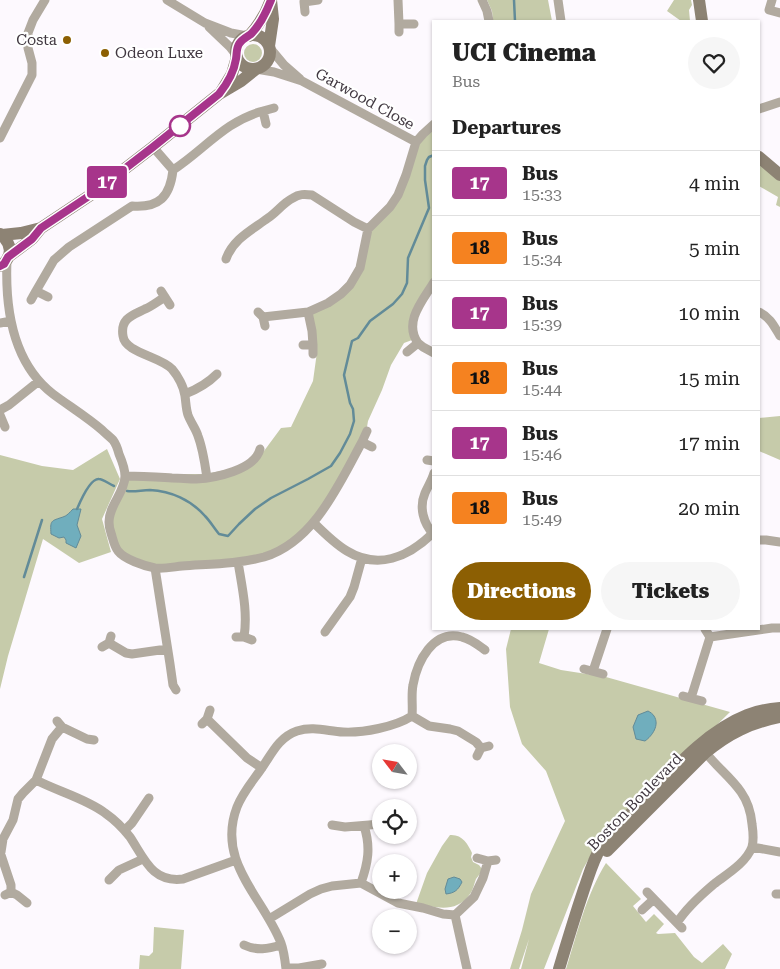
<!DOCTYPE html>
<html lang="en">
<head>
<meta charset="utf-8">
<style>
	:root { --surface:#fff; --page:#f6f6f6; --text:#222; --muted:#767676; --line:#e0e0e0; --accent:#8c5f03 }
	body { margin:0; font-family:"Roboto Serif",serif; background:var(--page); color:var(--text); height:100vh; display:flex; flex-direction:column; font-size:19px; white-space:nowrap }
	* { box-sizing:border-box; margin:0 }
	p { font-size:16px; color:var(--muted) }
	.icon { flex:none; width:28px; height:28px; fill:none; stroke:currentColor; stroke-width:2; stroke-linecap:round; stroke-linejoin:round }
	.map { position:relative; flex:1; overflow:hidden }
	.panel { position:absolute; left:432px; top:20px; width:328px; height:610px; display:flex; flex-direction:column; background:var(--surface); border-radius:0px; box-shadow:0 1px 4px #0004 }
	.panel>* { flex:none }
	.badge { padding:0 10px; border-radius:4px; font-size:18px; line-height:32px }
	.needle { width:32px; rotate:301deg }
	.controls { position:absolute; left:372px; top:744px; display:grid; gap:10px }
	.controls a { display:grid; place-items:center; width:45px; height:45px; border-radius:50%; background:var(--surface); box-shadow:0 1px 4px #0004; font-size:25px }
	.map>.badge { position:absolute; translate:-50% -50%; box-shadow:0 0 0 2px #fff }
	h2 { padding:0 20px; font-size:19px; line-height:45px }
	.round { display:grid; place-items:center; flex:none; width:52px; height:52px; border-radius:26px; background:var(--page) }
	.headline { display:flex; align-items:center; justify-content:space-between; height:85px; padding:0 20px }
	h1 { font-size:24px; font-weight:800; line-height:38px }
	.button { display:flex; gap:10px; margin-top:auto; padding:10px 20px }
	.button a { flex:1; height:58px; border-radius:30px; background:var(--accent); color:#fff; font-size:20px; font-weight:800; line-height:58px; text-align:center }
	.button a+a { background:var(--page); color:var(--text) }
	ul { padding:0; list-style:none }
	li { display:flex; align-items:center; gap:15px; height:65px; padding:0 20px; border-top:1px solid var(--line) }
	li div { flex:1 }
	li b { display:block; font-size:19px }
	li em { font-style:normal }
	li .badge { min-width:55px; font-weight:700; text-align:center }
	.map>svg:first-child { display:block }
</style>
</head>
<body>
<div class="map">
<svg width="780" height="969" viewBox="0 0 780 969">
	<rect width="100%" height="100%" fill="#fdf9fe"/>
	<path fill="#c6cbaa" d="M487,0H548L552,21H493L492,11Z
		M674,0H691L692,5L689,10L690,21H681L667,11Z
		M244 53a9 9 0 1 1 18 0a9 9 0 1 1-18 0Z
		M434,124V278L416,305L412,340L404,343L391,365L382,390L368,421L365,439L324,510L287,546L238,562L155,568L128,558L113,543L109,523L125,476L149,474H206L245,466L264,451L281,428L291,427L313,381L317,352L308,312L350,285L368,229L398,195L416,142Z
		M759,163L780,179V207L776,205L778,197L759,186Z
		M780,416V460L759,451V418Z
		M107,449L120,479L102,519L111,552L79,563L43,539L8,656L0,689V455L42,466L73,470Z
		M511,629H549L539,663L561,670L606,677L730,712L599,841L583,869L544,969H521L529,939L519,969H510L522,930L531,894L565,821L546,771L522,744L510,707L506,649Z
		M450,835C462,834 468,844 472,853L471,857L473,862L479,865L482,869C481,874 478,876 476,879C474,884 473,890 470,894C456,914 436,907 416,904L427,873L442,846Z
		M606,863L641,899L633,906L646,922L654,914L664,924L656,933L658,934L675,933L694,957L702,963L723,944L732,954L725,969H566C577,934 586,895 606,863Z
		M154,927L184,930L181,969H139L140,955L149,956L153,952Z"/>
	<path fill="#70aebd" stroke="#628b98" d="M73,509H81L77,525L81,536L76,548L66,543V540L64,537L59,538L51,534C50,520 51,521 63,517C67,516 70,512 73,509Z
		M648,711C650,712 653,714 654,716C660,725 652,736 645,741L636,739L633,727L638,715Z
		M454,877L460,879L462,882C458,890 455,893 446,894L445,889L448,879Z"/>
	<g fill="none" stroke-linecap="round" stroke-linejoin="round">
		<path stroke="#628b98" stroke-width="2.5" d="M514,0L515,21
			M127,491C135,492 142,490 150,490C171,491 191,500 205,516C210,521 214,528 219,534L228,536L239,524L255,509L271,498L308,479L331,466L340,453L350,434L354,421L353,409L350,403L344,375L352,341L358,338L370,321L393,304L402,294L407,283L408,258L429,208L425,180V166L427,160L429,157L434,155
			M77,509C80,502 90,478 99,479C103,479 109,484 114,486
			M24,577L42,520"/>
		<path stroke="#b1aa9f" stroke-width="9" d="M167,0L205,23L231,33L247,36
			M398,0L399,24
			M482,0L487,11L489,21
			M558,0L561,21
			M772,0L769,10L780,13
			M305,12L304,2L318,0
			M209,27L230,47L237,56
			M399,32V24H414
			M269,47L284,65L300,79
			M256,69L274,72L302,81L416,142
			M759,109L780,102
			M266,124L263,111L274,108
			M0,138L32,75V63L28,48V33L33,20L45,0
			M173,170C204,150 225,121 263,111
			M226,259C233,239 252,230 268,218C277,212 283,203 293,198C299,194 304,194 312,195L354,222L368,229
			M7,260C5,308 13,363 53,394C69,406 87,417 102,430C105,433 110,437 113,440C116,444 118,450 119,454C122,461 125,469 125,476C125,492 109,505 109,522C109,526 110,530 111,533C113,539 114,546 118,551C124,559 144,566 155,568C164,569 173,567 182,566C209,564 238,564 264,557C314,542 339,484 362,442
			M36,291L54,260L69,247L132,206C159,208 170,197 173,170L153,147
			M161,291L170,305
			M165,297C158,301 152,306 145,309C133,315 120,318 123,336C125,353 160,356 172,369C178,376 184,387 185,396C186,403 186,409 188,415C191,423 196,429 198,436C203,449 205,464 207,478
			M31,300L36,291L48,297
			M258,312L263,317L265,326
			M308,312L312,331L313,345
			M759,312C770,317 774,326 780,336
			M263,317L308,312L328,303L341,294L350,285L360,268L368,229L390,207L398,195L406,175L416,142L423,134L434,124
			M0,323L11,321
			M418,343C403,322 423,300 434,282
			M303,345H313V354
			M407,352L418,343L423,347L434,353
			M185,394C198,389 207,384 217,374
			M0,410L9,405L39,381
			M0,415L5,427
			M367,431L362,442L372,447
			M427,460L434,461
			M434,473C432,480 428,486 425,493C419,507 423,523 434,535
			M125,476C141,476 156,477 172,478C180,478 188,479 196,479C215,478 255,470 260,449
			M314,523C324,533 335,544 347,551C378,570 408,557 432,534
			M759,540H766L780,542
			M238,562C242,587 248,612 244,637
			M155,568L170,664L173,685L176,690
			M325,632L350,597L354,587L362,558
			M236,637H244L252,640
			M710,637L772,628H780
			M109,643L126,653L132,654L167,649
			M102,647L109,643L111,636
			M584,669L603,674
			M593,671L607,629
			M683,696L702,701
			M691,698L710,637L705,629
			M207,719L247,758L262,768
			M57,721L62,727L87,739L94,740
			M202,724L207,719L210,710
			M481,748L476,742L458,731L450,729L429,726L412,716C413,706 411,695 413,685C417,662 433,629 462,637C471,639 478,645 485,650
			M477,756L481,748L489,746
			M36,780C57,791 87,799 105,813C115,820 123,828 130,837C144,858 152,883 183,879L236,860
			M332,825L345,827L381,824
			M125,830L132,823L149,798
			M752,847L780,852
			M0,852L11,885V892
			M1,852L3,839L13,820L18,799L23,793L36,780L52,739L62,727
			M477,858L488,861L496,860
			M109,880L119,870L143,859
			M361,883C368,863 371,847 364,826
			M647,892L682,928
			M776,894H780
			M5,895L11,892L17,895L27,903
			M642,910L654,899
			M269,919L310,894L321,889L332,886L361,883L398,903L423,908L443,914L455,915
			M677,923C686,908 701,895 714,884C727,874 746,863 752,847C754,840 753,831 752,824C751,813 748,802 741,792C730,776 714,765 703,749
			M244,945C257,951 268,949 281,945
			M286,968H299L322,964
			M286,969C285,960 284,951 281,943C263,897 216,862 237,807C242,794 251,783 259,772C271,756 277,738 297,731C313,726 327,731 343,732C363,733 395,727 412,716
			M467,969L455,915L474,897L483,878L488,861"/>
		<path stroke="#8d8374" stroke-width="12" d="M699,0L702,21
			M236 52a17 17 0 1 1 34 0a17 17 0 1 1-34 0Z
			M249,36C259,25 265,16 270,2
			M269,46L273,19L271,0
			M221,92L232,74L237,57
			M759,157L780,175
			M0,234C12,243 14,257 0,266
			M2,235L21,233L41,228
			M8,257L32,239L41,228L92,194L153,147L219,94L241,81L256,69
			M607,851L705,753C729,733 750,723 780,717
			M559,969C567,942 575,916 584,889C589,875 593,860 601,847C612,830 629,816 642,802C672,771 706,731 747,715C757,711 769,709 780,708"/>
	</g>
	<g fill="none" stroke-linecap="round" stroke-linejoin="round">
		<defs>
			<path id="line" d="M0,266L4,264L8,257L32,239L41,228L92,194L153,147L219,94C227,84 234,72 236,59C237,54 236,49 239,44C242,39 247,37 251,34C261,24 266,13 271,0"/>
		</defs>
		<use href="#line" stroke="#fff" stroke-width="11"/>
		<use href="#line" stroke="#a7358b" stroke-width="8"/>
	</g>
	<g fill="#8c5f03" stroke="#fff" stroke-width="2">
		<circle cx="67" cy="40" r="5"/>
		<circle cx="105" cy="53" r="5"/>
	</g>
	<circle fill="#fff" stroke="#a7358b" stroke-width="2.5" cx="180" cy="126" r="10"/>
	<g text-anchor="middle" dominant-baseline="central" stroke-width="4.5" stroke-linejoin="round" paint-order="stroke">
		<g font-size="15" fill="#413841" stroke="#fff" text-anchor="end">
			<text x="57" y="40">Costa</text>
			<text x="115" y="53" text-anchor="start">Odeon Luxe</text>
		</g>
		<g font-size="15" fill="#413841" stroke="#fff">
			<text transform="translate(365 99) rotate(29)">Garwood Close</text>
			<text transform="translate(635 802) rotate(-46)">Boston Boulevard</text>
		</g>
	</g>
</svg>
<div class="controls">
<a><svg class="needle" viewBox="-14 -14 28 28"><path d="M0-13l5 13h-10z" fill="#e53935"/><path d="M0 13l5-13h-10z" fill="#767676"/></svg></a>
<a><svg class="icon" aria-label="locate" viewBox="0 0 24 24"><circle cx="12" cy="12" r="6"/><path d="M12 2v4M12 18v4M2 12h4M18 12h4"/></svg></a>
<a>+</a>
<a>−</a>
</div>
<b class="badge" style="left:107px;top:182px;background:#a7358b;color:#fff">17</b>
<section class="panel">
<div class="headline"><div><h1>UCI Cinema</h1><p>Bus</p></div><a class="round"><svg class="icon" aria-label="heart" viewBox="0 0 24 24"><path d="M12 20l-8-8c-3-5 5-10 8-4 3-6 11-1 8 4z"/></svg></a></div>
<h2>Departures</h2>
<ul>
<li><span class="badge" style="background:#a7358b;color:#fff">17</span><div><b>Bus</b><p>15:33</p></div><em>4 min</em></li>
<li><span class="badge" style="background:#f58220;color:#111">18</span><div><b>Bus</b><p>15:34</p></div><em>5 min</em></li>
<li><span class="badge" style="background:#a7358b;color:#fff">17</span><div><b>Bus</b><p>15:39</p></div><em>10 min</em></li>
<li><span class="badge" style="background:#f58220;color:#111">18</span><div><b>Bus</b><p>15:44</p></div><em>15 min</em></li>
<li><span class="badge" style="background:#a7358b;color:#fff">17</span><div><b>Bus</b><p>15:46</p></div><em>17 min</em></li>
<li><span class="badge" style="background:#f58220;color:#111">18</span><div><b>Bus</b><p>15:49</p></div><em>20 min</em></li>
</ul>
<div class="button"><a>Directions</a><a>Tickets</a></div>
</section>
</div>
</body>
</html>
